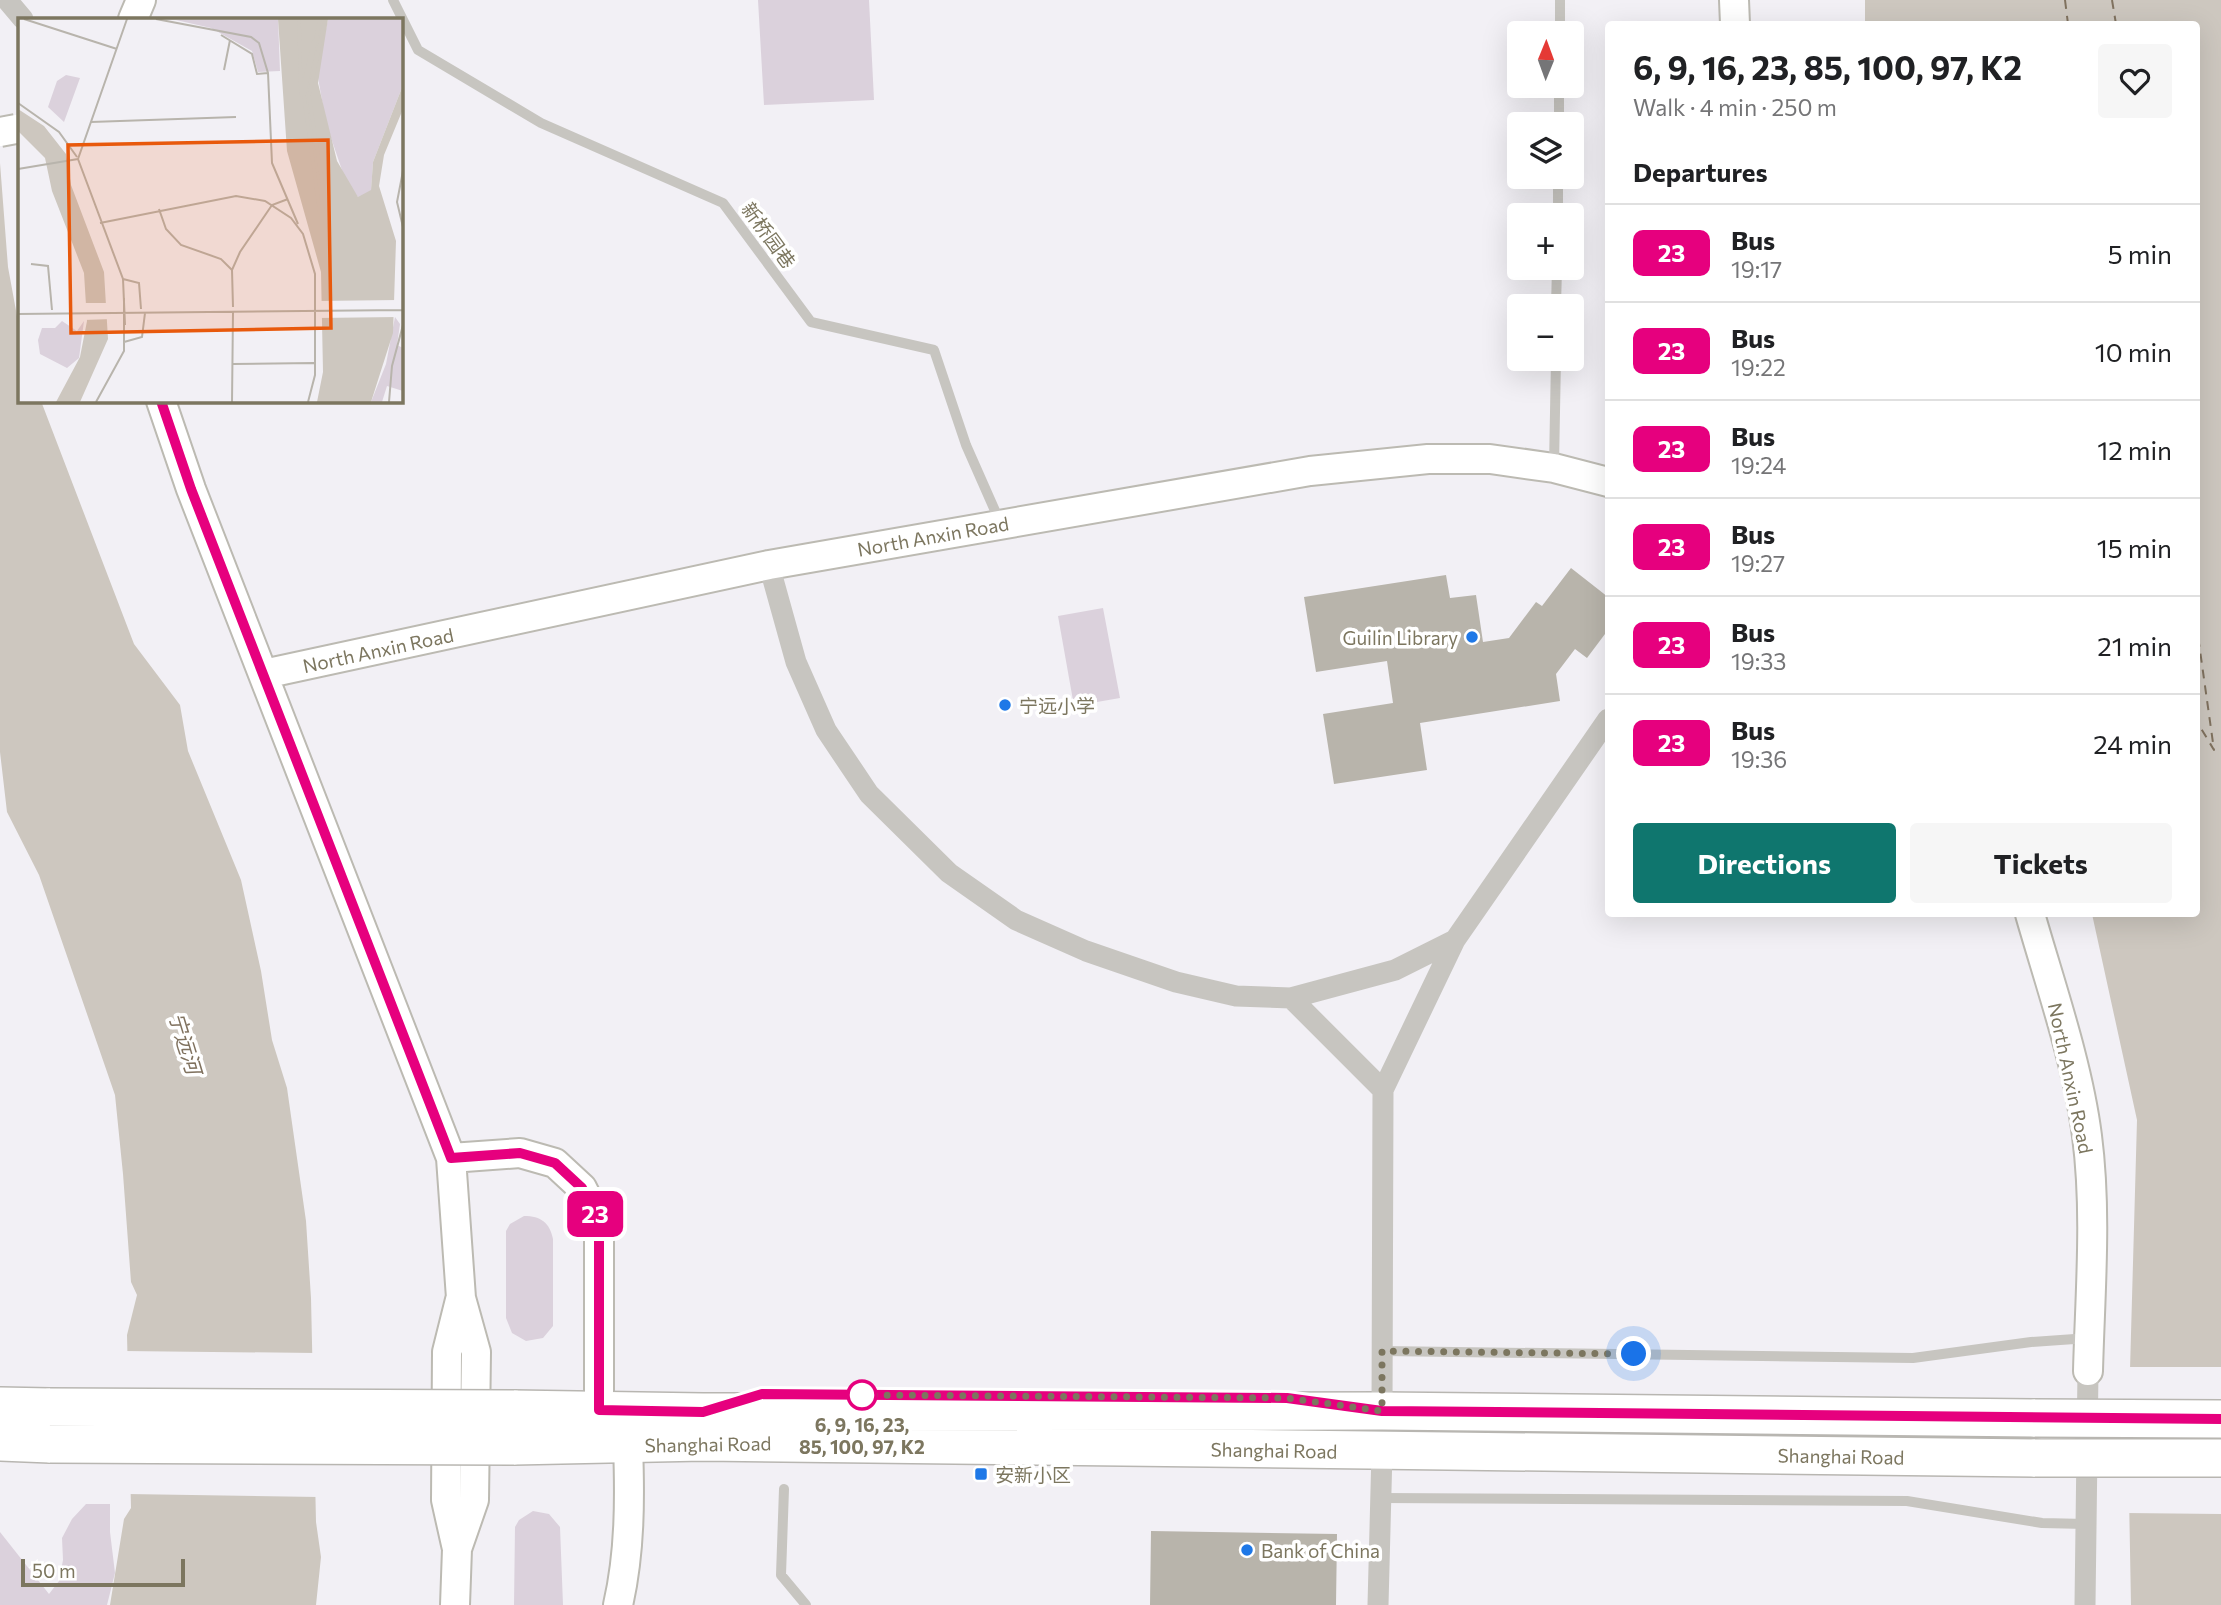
<!DOCTYPE html>
<html lang="en">
<head>
<meta charset="utf-8">
<style>
	:root { --surface:#fff; --page:#f6f6f6; --text:#202124; --muted:#757577; --line:#e0e0e0; --accent:#0f766e }
	body { margin:0; font-family:Commissioner,"Noto Sans SC",sans-serif; background:var(--page); color:var(--text); height:100vh; display:flex; flex-direction:column; font-size:26px; white-space:nowrap }
	* { box-sizing:border-box; margin:0 }
	p { font-size:23px; color:var(--muted) }
	.icon { flex:none; width:38px; height:38px; fill:none; stroke:currentColor; stroke-width:2; stroke-linecap:round; stroke-linejoin:round }
	.map { position:relative; flex:1; overflow:hidden }
	.side { position:absolute; left:1605px; top:21px; width:595px; height:896px; display:flex; flex-direction:column; background:var(--surface); border-radius:7px; box-shadow:0 7px 28px #0002 }
	.side>* { flex:none }
	.badge { padding:0 14px; border-radius:10px; font-size:24px; line-height:46px }
	.needle { width:46px; rotate:1deg }
	.controls { position:absolute; left:1507px; top:21px; display:grid; gap:14px }
	.controls a { display:grid; place-items:center; width:77px; height:77px; border-radius:7px; background:var(--surface); box-shadow:0 7px 28px #0002; font-size:35px }
	.scale { position:absolute; left:21px; bottom:18px; width:164px; box-sizing:border-box; padding-left:7px; border:4px solid #7c765f; border-top:0; font-size:19px; line-height:24px; white-space:nowrap; color:#7c765f; -webkit-text-stroke:5px #fff; paint-order:stroke }
	.you { position:absolute; width:35px; height:35px; margin:-18px; border:5px solid #fff; border-radius:50%; background:#1a73e8; box-shadow:0 0 0 10px #1a73e833 }
	.map>.badge { position:absolute; translate:-50% -50%; box-shadow:0 0 0 4px #fff }
	h2 { padding:0 28px; font-size:26px; line-height:63px }
	.round { display:grid; place-items:center; flex:none; width:74px; height:74px; border-radius:7px; background:var(--page) }
	.headline { display:flex; align-items:center; justify-content:space-between; height:119px; padding:0 28px }
	h1 { font-size:33px; font-weight:700; line-height:52px }
	.cta { display:flex; gap:14px; margin-top:auto; padding:14px 28px }
	.cta a { flex:1; height:80px; border-radius:7px; background:var(--accent); color:#fff; font-size:28px; font-weight:700; line-height:80px; text-align:center }
	.cta a+a { background:var(--page); color:var(--text) }
	ul { padding:0; list-style:none }
	li { display:flex; align-items:center; gap:21px; height:98px; padding:0 28px; border-top:2px solid var(--line) }
	li div { flex:1 }
	li b { display:block; font-size:26px }
	li em { font-style:normal }
	li .badge { min-width:77px; font-weight:700; text-align:center }
	.map>svg:first-child { display:block }
</style>
</head>
<body>
<div class="map">
<svg width="2221" height="1605" viewBox="0 0 2221 1605">
	<rect width="100%" height="100%" fill="#f2f0f5"/>
	<path fill="#dbd1dc" d="M758,0H869L874,100L764,105Z
		M1103,608L1120,698L1074,706L1058,616Z
		M524,1216C541,1216 550,1223 553,1239V1326L543,1338L526,1341L512,1333L506,1318V1231L510,1224Z
		M86,1504H110V1532L115,1573L107,1605H0V1532L49,1594L59,1581L63,1560L62,1538L72,1519Z
		M533,1511L549,1514L560,1527L563,1605H514L515,1527L519,1520Z"/>
	<path fill="#cdc7bf" d="M1865,0H2221V1605H2131L2128,1441L2137,1120L2092,914H2196V24H1865Z
		M0,163L8,267L19,327V401H41L134,644L180,705L188,751L241,880L261,971L272,1040L287,1088L306,1221L311,1298L316,1522L321,1557L316,1605H110L124,1519L131,1508L127,1335L137,1295L131,1282L123,1174L115,1095L39,875L7,812L0,752Z"/>
	<path fill="#f2f0f5" d="M124,1351L315,1353L319,1497L127,1494Z
		M2126,1367H2221V1514L2126,1513L2124,1441Z"/>
	<g fill="none" stroke-linecap="round" stroke-linejoin="round">
		<path stroke="#80725f" stroke-width="2" stroke-dasharray="9 7" stroke-linecap="butt" d="M2065,0L2068,24
			M2112,0L2116,24
			M2196,622L2214,750L2196,720"/>
	</g>
	<path fill="#b8b4ab" d="M1571,568L1608,597V630L1587,658L1575,649L1556,674L1560,701L1420,723L1427,770L1334,784L1323,714L1393,703L1387,661L1316,672L1304,597L1446,575L1450,598L1476,595L1483,642L1509,638L1536,602L1542,606Z
		M1151,1531L1337,1534L1336,1605H1150Z"/>
	<g fill="none" stroke-linecap="round" stroke-linejoin="round">
		<defs>
			<path id="secondary" d="M1734,0L1735,24
				M133,19L141,0
				M161,401L191,489L451,1158L461,1298L476,1352L474,1500L457,1549
				M264,674L769,565L1310,471L1428,459H1490L1554,468L1608,482
				M2030,914C2050,984 2078,1064 2087,1136C2097,1213 2090,1294 2088,1371
				M451,1158L520,1153L555,1163L582,1188L599,1222V1411
				M455,1605L457,1549L446,1500L447,1352L460,1300
				M618,1605C630,1553 630,1498 628,1445"/>
			<path id="highway" d="M0,1406L50,1407
				M514,1409L703,1412L1382,1411L2035,1418
				M0,1442L50,1444
				M514,1446L703,1442L2035,1458"/>
		</defs>
		<use href="#secondary" stroke="#bcbab2" stroke-width="32"/>
		<use href="#highway" stroke="#b8b6b1" stroke-width="40"/>
		<path stroke="#c7c5c0" stroke-width="10" d="M393,0L418,50L541,123L723,203L811,322L934,350L966,445L1000,522
			M1560,33V0
			M1559,124V86
			M1558,215V177
			M1556,306L1557,268
			M1554,465L1556,359
			M1382,1351L1913,1358L2031,1342L2089,1338
			M784,1489L781,1575L806,1605
			M1381,1498L1907,1501L2042,1523L2086,1524"/>
		<path stroke="#c7c5c0" stroke-width="21" d="M7,0L23,19
			M769,565L796,662L826,730L869,794L949,873L1016,920L1086,951L1176,982L1236,996L1291,998L1383,1090
			M1291,998L1395,970L1455,940
			M1382,1411L1383,1090L1455,940L1608,719
			M1378,1605L1382,1452
			M2085,1605L2088,1371"/>
		<use href="#secondary" stroke="#fff" stroke-width="28"/>
		<use href="#highway" stroke="#fff" stroke-width="37"/>
		<defs>
			<path id="secondary-bridge" d="M0,132L16,129"/>
			<path id="highway-bridge" d="M50,1407L514,1409
				M2035,1418L2221,1419
				M50,1444L514,1446
				M2035,1458H2221"/>
		</defs>
		<use href="#secondary-bridge" stroke="#bcbab2" stroke-width="32" stroke-linecap="butt"/>
		<use href="#highway-bridge" stroke="#b8b6b1" stroke-width="40" stroke-linecap="butt"/>
		<use href="#secondary-bridge" stroke="#fff" stroke-width="28"/>
		<use href="#highway-bridge" stroke="#fff" stroke-width="37"/>
	</g>
	<g fill="none" stroke-linecap="round" stroke-linejoin="round">
		<defs>
			<path id="line" d="M161,401L191,489L451,1158L520,1153L555,1163L582,1188L599,1222V1410L703,1412L762,1394L1287,1398L1382,1411L2221,1419"/>
		</defs>
		<use href="#line" stroke="#fff" stroke-width="16"/>
		<use href="#line" stroke="#e6007e" stroke-width="10"/>
		<path stroke="#7c765f" stroke-width="7" stroke-dasharray="0 12.6" d="M862,1395L1287,1398L1382,1411V1351L1634,1354"/>
	</g>
	<g fill="#1e78e7" stroke="#fff" stroke-width="2.5">
		<circle cx="1472" cy="637" r="7"/>
		<circle cx="1005" cy="705" r="7"/>
		<rect x="974" y="1467" width="14" height="14" rx="3.5"/>
		<circle cx="1247" cy="1550" r="7"/>
	</g>
	<circle fill="#fff" stroke="#e6007e" stroke-width="3.5" cx="862" cy="1395" r="14"/>
	<g text-anchor="middle" dominant-baseline="central" stroke-width="7" stroke-linejoin="round" paint-order="stroke">
		<g font-size="19" fill="#7c765f" stroke="#fff">
			<text transform="translate(769 235) rotate(54)">新桥园巷</text>
			<text transform="translate(933 536) rotate(-10)">North Anxin Road</text>
			<text transform="translate(378 650) rotate(-12)">North Anxin Road</text>
			<text transform="translate(2071 1078) rotate(78)">North Anxin Road</text>
			<text transform="translate(708 1444) rotate(-1)">Shanghai Road</text>
			<text transform="translate(1274 1450) rotate(1)">Shanghai Road</text>
			<text transform="translate(1841 1456) rotate(1)">Shanghai Road</text>
		</g>
		<g font-size="19" fill="#7c765f" stroke="#fff" text-anchor="start">
			<text x="1458" y="637" text-anchor="end">Guilin Library</text>
			<text x="1019" y="705">宁远小学</text>
			<text x="995" y="1474">安新小区</text>
			<text x="1261" y="1550">Bank of China</text>
		</g>
		<g font-size="19" font-weight="bold" fill="#7c765f" stroke="#fff">
			<text x="862" y="1424">6, 9, 16, 23,<tspan x="862" dy="22">85, 100, 97, K2</tspan></text>
		</g>
		<g font-size="21" font-style="italic" fill="#80725f" stroke="#fff">
			<text transform="translate(186 1043) rotate(73)">宁远河</text>
		</g>
	</g>
	<g transform="translate(18 18)">
		<rect width="385" height="385" fill="#f2f0f5"/>
		<path d="M260,1L262,53L240,54L234,33L193,10L158,2ZM310,1H385V67L355,144L353,173L347,179H340L328,164L308,105L299,54ZM48,57L62,60L46,104L30,89L39,63ZM377,299L382,306L379,327L385,330V373L369,368L364,384H353L368,346ZM44,303L59,313L66,303L61,340L49,350L22,336L20,322L24,310H37Z" fill="#dbd1dc"/>
		<path d="M260,1H310L300,65L319,143L340,179L353,172L355,144L385,67V91L366,137L361,168L378,223L375,315L353,384H299L305,354L303,254L269,133ZM0,91L26,108L48,136L53,167L86,254L90,321L62,384H38L62,339L69,303L66,255L34,173L27,140L0,113Z" fill="#cdc7bf"/>
		<path d="M380,282V299L299,300V283ZM64,285H93L94,301L65,302Z" fill="#f2f0f5"/>
		<path fill="none" stroke="#cdc7bf" stroke-width="3.5" d="M281,1L283,78L296,22M302,1L286,78L302,196L311,210L291,78L307,1"/>
		<path fill="none" stroke="#b8b4ac" stroke-width="2" d="M6,1L99,31M138,1L233,19L241,25L250,55L254,145L280,206M203,17L234,36L239,56L250,55M206,52L212,22M0,85L41,114L59,139M73,104L218,99M0,151L60,141M385,153L379,184L385,209M141,191L148,211L163,227L203,241L214,252M82,205L218,178L247,183L273,200L285,216L297,256V357L290,384M13,246L30,248L34,292M105,261L121,265L123,291M215,289L214,252L222,234L254,187L270,181M0,296L385,292M107,307L105,261L60,141L109,1M106,324L124,319L127,295M215,346L296,345M78,384L106,333V280M214,384L215,294M371,384L374,348L385,307V250"/>
		<path fill="#e8590c" fill-opacity="0.15" stroke="#e8590c" stroke-width="3.5" d="M310,122L313,310L53,315L50,127Z"/>
		<rect width="385" height="385" fill="none" stroke="#7c765f" stroke-width="3.5"/>
	</g>
</svg>
<div class="controls">
<a><svg class="needle" viewBox="-14 -14 28 28"><path d="M0-13l5 13h-10z" fill="#e53935"/><path d="M0 13l5-13h-10z" fill="#757577"/></svg></a>
<a><svg class="icon" aria-label="layers" viewBox="0 0 24 24"><path d="M12 4l9 5-9 5-9-5zM3 14l9 5 9-5"/></svg></a>
<a>+</a>
<a>−</a>
</div>
<div class="scale">50 m</div>
<div class="you" style="left:1634px;top:1354px"></div>
<b class="badge" style="left:595px;top:1214px;background:#e6007e;color:#fff">23</b>
<section class="side">
<div class="headline"><div><h1>6, 9, 16, 23, 85, 100, 97, K2</h1><p>Walk · 4 min · 250 m</p></div><a class="round"><svg class="icon" aria-label="heart" viewBox="0 0 24 24"><path d="M12 20l-8-8c-3-5 5-10 8-4 3-6 11-1 8 4z"/></svg></a></div>
<h2>Departures</h2>
<ul>
<li><span class="badge" style="background:#e6007e;color:#fff">23</span><div><b>Bus</b><p>19:17</p></div><em>5 min</em></li>
<li><span class="badge" style="background:#e6007e;color:#fff">23</span><div><b>Bus</b><p>19:22</p></div><em>10 min</em></li>
<li><span class="badge" style="background:#e6007e;color:#fff">23</span><div><b>Bus</b><p>19:24</p></div><em>12 min</em></li>
<li><span class="badge" style="background:#e6007e;color:#fff">23</span><div><b>Bus</b><p>19:27</p></div><em>15 min</em></li>
<li><span class="badge" style="background:#e6007e;color:#fff">23</span><div><b>Bus</b><p>19:33</p></div><em>21 min</em></li>
<li><span class="badge" style="background:#e6007e;color:#fff">23</span><div><b>Bus</b><p>19:36</p></div><em>24 min</em></li>
</ul>
<div class="cta"><a>Directions</a><a>Tickets</a></div>
</section>
</div>
</body>
</html>
